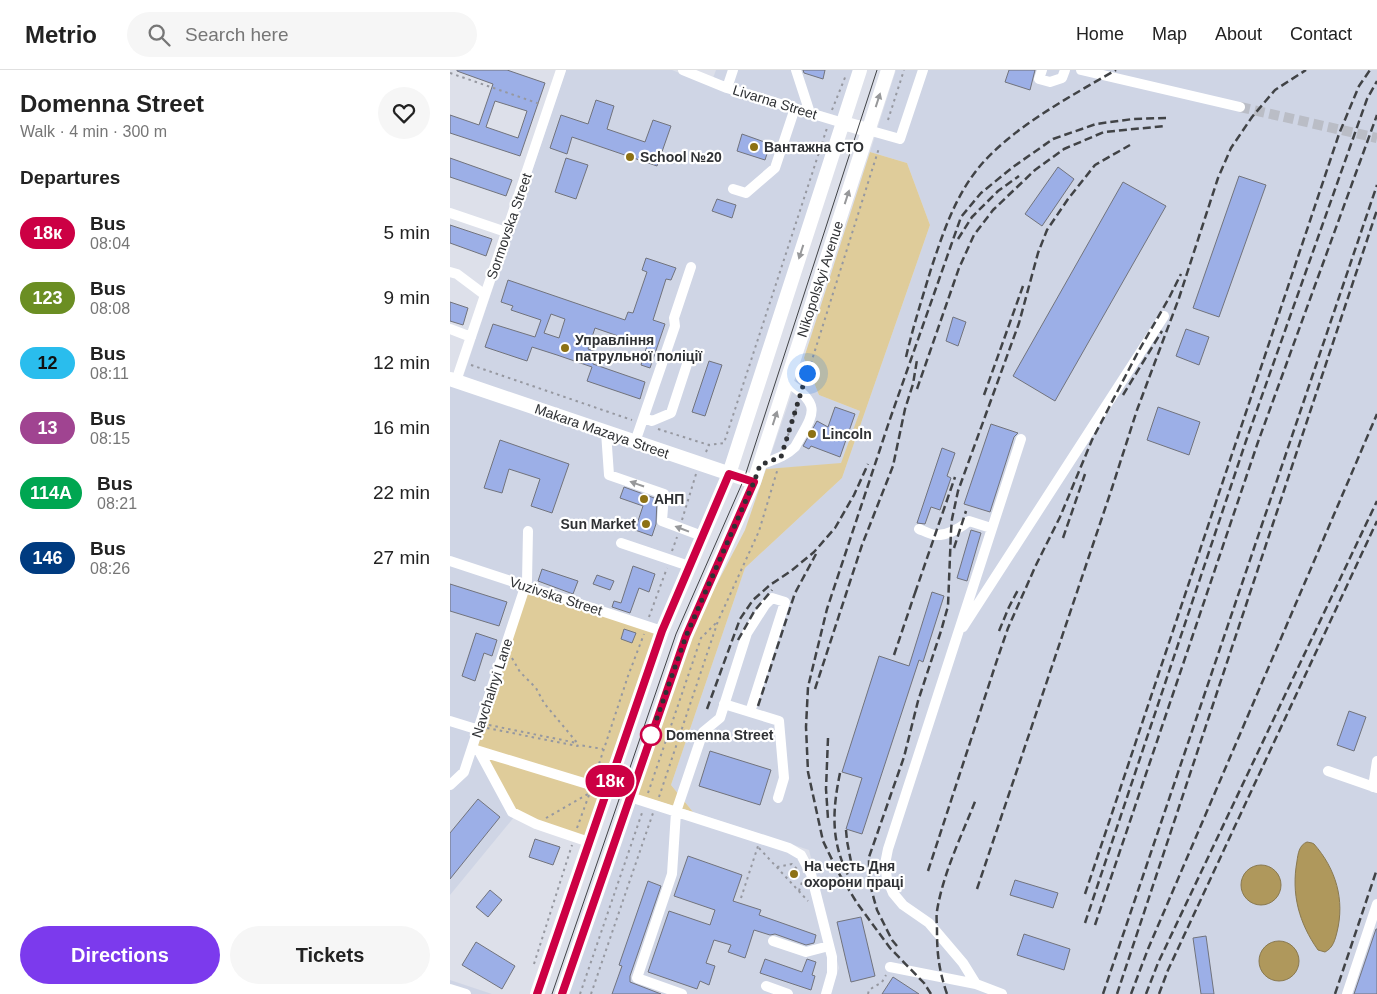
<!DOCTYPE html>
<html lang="en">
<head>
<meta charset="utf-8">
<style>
	:root { --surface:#fff; --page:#f6f6f6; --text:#222; --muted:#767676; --line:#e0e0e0; --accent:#7c3aed }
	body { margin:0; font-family:Helvetica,sans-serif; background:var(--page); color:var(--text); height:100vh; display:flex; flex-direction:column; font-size:19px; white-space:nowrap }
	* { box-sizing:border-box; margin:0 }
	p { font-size:16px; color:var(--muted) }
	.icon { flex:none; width:28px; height:28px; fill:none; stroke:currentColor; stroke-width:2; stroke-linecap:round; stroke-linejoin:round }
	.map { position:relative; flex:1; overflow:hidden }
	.sheet { display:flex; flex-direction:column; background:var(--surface); width:450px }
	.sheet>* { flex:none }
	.badge { padding:0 10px; border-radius:16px; font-size:18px; line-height:32px }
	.you { position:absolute; width:25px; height:25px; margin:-12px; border:4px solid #fff; border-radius:50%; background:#1a73e8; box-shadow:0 0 0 8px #1a73e833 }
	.map>.badge { position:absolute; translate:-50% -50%; box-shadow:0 0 0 2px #fff }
	h2 { padding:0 20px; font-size:19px; line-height:45px }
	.round { display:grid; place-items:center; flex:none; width:52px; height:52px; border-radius:26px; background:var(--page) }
	.summary { display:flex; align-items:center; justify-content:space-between; height:85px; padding:0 20px }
	h1 { font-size:24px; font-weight:700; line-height:38px }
	.primary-button { display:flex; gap:10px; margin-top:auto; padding:10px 20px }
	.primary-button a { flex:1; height:58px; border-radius:30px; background:var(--accent); color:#fff; font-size:20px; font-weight:700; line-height:58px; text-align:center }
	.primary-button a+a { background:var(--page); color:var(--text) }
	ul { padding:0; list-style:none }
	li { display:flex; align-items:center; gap:15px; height:65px; padding:0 20px }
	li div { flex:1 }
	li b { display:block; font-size:19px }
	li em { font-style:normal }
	li .badge { min-width:55px; font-weight:700; text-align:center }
	header { display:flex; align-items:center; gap:30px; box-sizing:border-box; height:70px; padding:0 25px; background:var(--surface); border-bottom:1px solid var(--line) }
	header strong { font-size:24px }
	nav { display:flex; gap:28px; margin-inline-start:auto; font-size:18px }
	.search { width:350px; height:45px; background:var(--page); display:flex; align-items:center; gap:12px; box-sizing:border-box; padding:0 18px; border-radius:28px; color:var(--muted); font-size:19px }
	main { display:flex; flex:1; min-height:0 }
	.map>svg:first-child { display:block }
</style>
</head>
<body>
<header>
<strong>Metrio</strong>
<div class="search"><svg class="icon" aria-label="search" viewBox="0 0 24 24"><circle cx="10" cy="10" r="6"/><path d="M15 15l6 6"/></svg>Search here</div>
<nav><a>Home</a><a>Map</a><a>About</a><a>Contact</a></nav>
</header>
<main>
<section class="sheet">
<div class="summary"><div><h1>Domenna Street</h1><p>Walk · 4 min · 300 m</p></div><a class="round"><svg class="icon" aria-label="heart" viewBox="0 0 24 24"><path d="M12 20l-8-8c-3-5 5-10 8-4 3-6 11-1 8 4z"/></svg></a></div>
<h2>Departures</h2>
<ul>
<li><span class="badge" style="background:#c04;color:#fff">18к</span><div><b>Bus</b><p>08:04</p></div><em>5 min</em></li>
<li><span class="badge" style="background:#6b8e23;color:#fff">123</span><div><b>Bus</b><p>08:08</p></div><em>9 min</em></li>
<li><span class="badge" style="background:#2abded;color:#111">12</span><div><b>Bus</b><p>08:11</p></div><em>12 min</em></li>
<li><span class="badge" style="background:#a04491;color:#fff">13</span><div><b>Bus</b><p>08:15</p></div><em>16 min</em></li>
<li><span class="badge" style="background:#00a651;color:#fff">114А</span><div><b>Bus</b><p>08:21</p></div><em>22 min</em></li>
<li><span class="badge" style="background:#003b80;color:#fff">146</span><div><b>Bus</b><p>08:26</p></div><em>27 min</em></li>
</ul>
<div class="primary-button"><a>Directions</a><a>Tickets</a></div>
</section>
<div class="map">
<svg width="927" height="924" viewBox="0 0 927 924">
	<rect width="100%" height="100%" fill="#dde0ea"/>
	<path fill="#cfd5e5" d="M116,0H222L276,22L388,55L276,400L12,310Z
		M266,0H406L391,47L277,14L263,8Z
		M446,0H927V924H380L389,898L359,780L243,742L221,715L295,498L392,408L480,155L457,93L420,82Z
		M354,288L369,325L410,341L391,394L316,399Z
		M0,312L274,405L207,563L69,741L0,825Z
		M182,732L353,786L381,898L372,924H116Z
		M0,910L42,924H0Z"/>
	<path fill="#dfcc9a" d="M420,82L457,93L480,155L392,408L295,498L221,715L243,742L185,724L238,569L295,460L316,399L391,393L410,341L369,325L354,288Z
		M77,520L207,563L136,767L87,751L65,739L28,675Z"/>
	<path fill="#af985c" stroke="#897950" d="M857,772L862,773L864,774C886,799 895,830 887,862C885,870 883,878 875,882L868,880C849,853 841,824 847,791C848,784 849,775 857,772Z
		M791 815a20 20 0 1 1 40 0a20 20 0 1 1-40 0Z
		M809 891a20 20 0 1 1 40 0a20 20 0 1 1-40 0Z"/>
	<path fill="#9cafe7" stroke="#71737c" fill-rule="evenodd" d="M7,0H57L95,13L70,86L0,63V45L29,55L43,14L7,1ZM45,31L77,41L68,68L36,57Z
		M353,0H375L373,9L354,3Z
		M559,0H585L580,20L555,12Z
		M146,30L164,36L157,59L195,72L203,50L221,56L207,96L122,67L117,84L100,78L111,45L138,54Z
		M292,64L320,74L315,90L287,81Z
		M0,88L62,110L56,126L0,107Z
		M116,88L138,95L126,129L105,122Z
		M608,97L624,109L592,156L575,144Z
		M789,106L816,115L769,247L743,238Z
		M673,112L716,136L605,331L563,306Z
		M267,129L286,135L282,148L262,141Z
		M0,155L42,169L36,186L0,173Z
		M196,188L226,198L221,210L216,209L203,250L215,254L200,298L191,295L197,276L145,258L138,279L147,282L143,294L195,312L190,329L137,311L142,297L107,285L82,277L77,291L35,277L43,254L85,267L91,250L61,240L63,236L51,232L58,210L175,250L178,242L183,243L197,202L192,200ZM101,244L115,249L109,268L94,263Z
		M0,232L18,238L13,255L0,251Z
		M503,247L516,252L508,276L496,271Z
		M736,259L759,267L749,295L726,286Z
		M259,291L272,295L255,346L242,342Z
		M385,337L405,344L390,387L361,376L359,379L353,376L367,351L378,357Z
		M708,337L750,352L739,385L697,370Z
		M541,354L568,363L564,367L540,442L514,434Z
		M50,370L119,394L102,443L81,436L90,409L59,399L52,423L34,418Z
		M492,378L505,383L497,406L501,408L490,440L481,437L475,454L467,453Z
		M174,417L207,429L206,454L202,466L185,460L193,436L170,428Z
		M521,460L531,463L517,511L507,508Z
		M183,496L205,504L199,522L189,518L180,543L162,537L164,531L171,533Z
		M92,499L128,511L123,524L88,511Z
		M147,505L164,511L160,520L143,514Z
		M0,514L57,532L49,556L0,541Z
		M482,522L494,526L473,592L469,590L412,764L396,759L412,708L392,702L429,586L459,596Z
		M174,559L186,563L182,573L171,569Z
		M26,563L47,570L42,586L34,583L25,611L12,606Z
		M899,641L916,647L904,681L887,675Z
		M260,681L321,700L310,735L249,716Z
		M28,729L50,747L0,809V763Z
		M85,769L110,777L103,795L79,787Z
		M238,786L292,805L283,831L311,840L309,845L366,865L364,873L356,875L325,864L320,865L304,860L295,888L278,882L281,875L264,870L256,893L265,896L259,915L250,911L247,919L198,902L219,841L260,855L265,840L224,826Z
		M565,810L608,823L603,838L560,825Z
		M198,811L211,816L180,906V912L211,924H162L172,896L169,895Z
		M40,820L52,830L38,847L26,837Z
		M411,847L425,906L401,912L387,852Z
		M926,859H927V924H904Z
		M574,864L620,879L614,900L567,885Z
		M756,866L764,924H751L743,868Z
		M26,872L65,896L52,919L12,895Z
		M315,889L352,902L357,889L366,892L362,905L365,906L361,920L310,903Z
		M443,907L469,924H432Z"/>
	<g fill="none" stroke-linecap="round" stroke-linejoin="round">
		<path stroke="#babdc6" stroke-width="10" stroke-dasharray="10 5" stroke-linecap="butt" d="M790,37L927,68"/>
		<path stroke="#9698a0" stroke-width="2" stroke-dasharray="2.5 4" stroke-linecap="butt" d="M0,3L90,34
			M382,40L396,5
			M438,50L454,0
			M21,295L182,350
			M355,312L429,78
			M208,359L259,375L274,373L377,58
			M336,372L348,333
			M256,382L259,375
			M232,450L246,404
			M222,481L227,467
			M199,547L217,498
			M62,588L70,602L86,618L94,633L129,675
			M39,655L127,673
			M37,658L127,676L129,675L153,679
			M145,706L178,606L194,564
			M198,723L251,568L268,551
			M209,727L268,551L309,461L328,398
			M96,748L138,724
			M127,758L139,725
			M309,778L358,831
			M327,797L342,794L347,799
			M349,821L353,809
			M291,828L308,776
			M84,894L122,775
			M130,924L193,740
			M141,924L203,743
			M418,924L419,920L432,912L436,905"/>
		<path stroke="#fff" stroke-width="10" d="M233,0L277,18L393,53
			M346,0L360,43
			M592,0L589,9L600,12L612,8L615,0
			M631,0L790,37
			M277,18L283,0
			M418,60L450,69L473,0
			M283,119L296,123L325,98L345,38
			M0,143L56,162
			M0,202L7,204L35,225
			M0,259L21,267
			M6,311L111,0
			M194,348L202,351L221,343L239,288
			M156,362L159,405L214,424L212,451L252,466
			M185,372L225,256L224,248L241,197
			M310,395C322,390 335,387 345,377C363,344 374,336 337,312
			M469,459C474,461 480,464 485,465C497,466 510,458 519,451L541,458
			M171,473L239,496
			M0,491L212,561
			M513,557L714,246
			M274,634L329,651L334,708L328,728
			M0,651L29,660
			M26,680L157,720
			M29,681L62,742L86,754L139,772
			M878,701L927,718
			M0,715L14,702L77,511L78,461
			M923,717L927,691
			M180,727L339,778L351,785L361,804L382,887V903L376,924
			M323,871L356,882L379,876
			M440,897L526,914L552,924
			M526,914L513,893L479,853L453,835L443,823L437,809L435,794L438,779L571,369
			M316,916L338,924
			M0,919L16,924
			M232,924L187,908L222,804L226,742L253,662L270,648L297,563L315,535L322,528L335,532L300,642
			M897,924L927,834"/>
		<path stroke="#fff" stroke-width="14" d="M393,53L418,60
			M0,309L304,412
			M87,924L212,561L279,404L410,0
			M112,924L236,566L304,412L438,0"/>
		<path stroke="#414346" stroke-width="1" d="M102,924L226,564L294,409L427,0"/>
		<path stroke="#414346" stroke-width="2.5" stroke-dasharray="8 4" stroke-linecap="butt" d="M508,169L522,147L548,121L569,106
			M456,287C463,257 472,229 481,199C493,163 505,126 530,96C563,57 621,26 666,0
			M467,319L509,198L524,165L543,140L585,100L614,79L654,62L715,56
			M534,325L573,216
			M673,325L712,261
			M613,468L635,404
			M504,478L516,441
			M465,523L505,407
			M549,561L559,537L569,518
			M288,570L305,540L322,520
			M444,585L467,517
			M365,619L412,475L443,396L455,339L463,314L467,290
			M308,636L345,523L366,484
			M257,639L290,549L303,530L320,515L341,501L364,482L385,458L404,425L418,394
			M378,668L376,719L378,749
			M390,703C381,747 381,778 405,818
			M396,760L397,771L403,802
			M478,801L548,587L558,558L586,495L610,447L642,370L688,282L719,228L731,204
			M527,819L662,418L687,340L729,228L768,108L781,78L802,47L825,20L856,0
			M635,824L889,64L909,16L920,0
			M635,853L797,368L917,29L927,11
			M645,855L808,372L927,45
			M447,876L442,870L427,840L422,822L419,807V787L454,687L468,631L491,561L498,536L501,461L502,449L508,421L569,253L588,183L597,160L618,129L645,95L680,75
			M481,924L474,913L440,878L407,833L388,802L373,771L358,702L356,657L358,617L377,539L439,352L511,147L531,123L563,97L603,69L646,54L683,49L716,48
			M497,924C489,900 487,885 487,860C487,854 486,847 487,841C493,803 512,765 526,729
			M653,924L927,115
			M667,924L927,140
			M681,924L698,879L927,344
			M696,924L708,893L927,431
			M709,924L718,900L927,451
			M885,924L927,799"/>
	</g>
	<defs><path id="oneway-solid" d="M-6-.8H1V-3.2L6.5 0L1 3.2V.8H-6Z" transform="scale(1.25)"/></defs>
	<g fill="#97989a">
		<use href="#oneway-solid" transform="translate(428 30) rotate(-72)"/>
		<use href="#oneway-solid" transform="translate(397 127) rotate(-72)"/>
		<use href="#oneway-solid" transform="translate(351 182) rotate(108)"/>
		<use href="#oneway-solid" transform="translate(325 348) rotate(-72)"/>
		<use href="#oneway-solid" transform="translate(187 414) rotate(-161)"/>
		<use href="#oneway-solid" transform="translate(232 459) rotate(-159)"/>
	</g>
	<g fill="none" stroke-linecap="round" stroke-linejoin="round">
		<defs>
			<path id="line" d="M87,924L212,561L279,404L304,412L236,566L112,924"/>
		</defs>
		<use href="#line" stroke="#fff" stroke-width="11"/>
		<use href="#line" stroke="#c04" stroke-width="8"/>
		<path stroke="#2f3134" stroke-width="5" stroke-dasharray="0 9" d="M201,665L236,566L304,412L310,395L331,387L357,303"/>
	</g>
	<g fill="#8d7114" stroke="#fff" stroke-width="2">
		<circle cx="304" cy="77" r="5"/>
		<circle cx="180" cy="87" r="5"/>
		<circle cx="115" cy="278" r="5"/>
		<circle cx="362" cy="364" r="5"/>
		<circle cx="194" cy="429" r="5"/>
		<circle cx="196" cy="454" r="5"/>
		<circle cx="344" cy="804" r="5"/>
	</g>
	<circle fill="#fff" stroke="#c04" stroke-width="2.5" cx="201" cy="665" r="10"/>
	<g text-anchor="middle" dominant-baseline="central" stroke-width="4.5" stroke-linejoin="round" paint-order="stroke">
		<g font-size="14" fill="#2f3134" stroke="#fff">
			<text transform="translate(325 32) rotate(17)">Livarna Street</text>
			<text transform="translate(59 156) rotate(-71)">Sormovska Street</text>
			<text transform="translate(370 209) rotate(-72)">Nikopolskyi Avenue</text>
			<text transform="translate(152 361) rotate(19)">Makara Mazaya Street</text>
			<text transform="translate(106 526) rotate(18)">Vuzivska Street</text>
			<text transform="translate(42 618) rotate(-72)">Navchalnyi Lane</text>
		</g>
		<g font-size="14" font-weight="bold" fill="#2f3134" stroke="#fff" text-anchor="start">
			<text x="314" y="77">Вантажна СТО</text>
			<text x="190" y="87">School №20</text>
			<text x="125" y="270">Управління<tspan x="125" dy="16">патрульної поліції</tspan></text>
			<text x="372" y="364">Lincoln</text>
			<text x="204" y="429">АНП</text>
			<text x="186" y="454" text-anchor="end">Sun Market</text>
			<text x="354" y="796">На честь Дня<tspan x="354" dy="16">охорони праці</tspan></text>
		</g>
		<g font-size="14" font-weight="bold" fill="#2f3134" stroke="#fff" text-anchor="start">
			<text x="216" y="665">Domenna Street</text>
		</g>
	</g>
</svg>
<div class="you" style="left:357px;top:303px"></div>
<b class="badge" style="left:160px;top:711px;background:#c04;color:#fff">18к</b>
</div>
</main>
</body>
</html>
